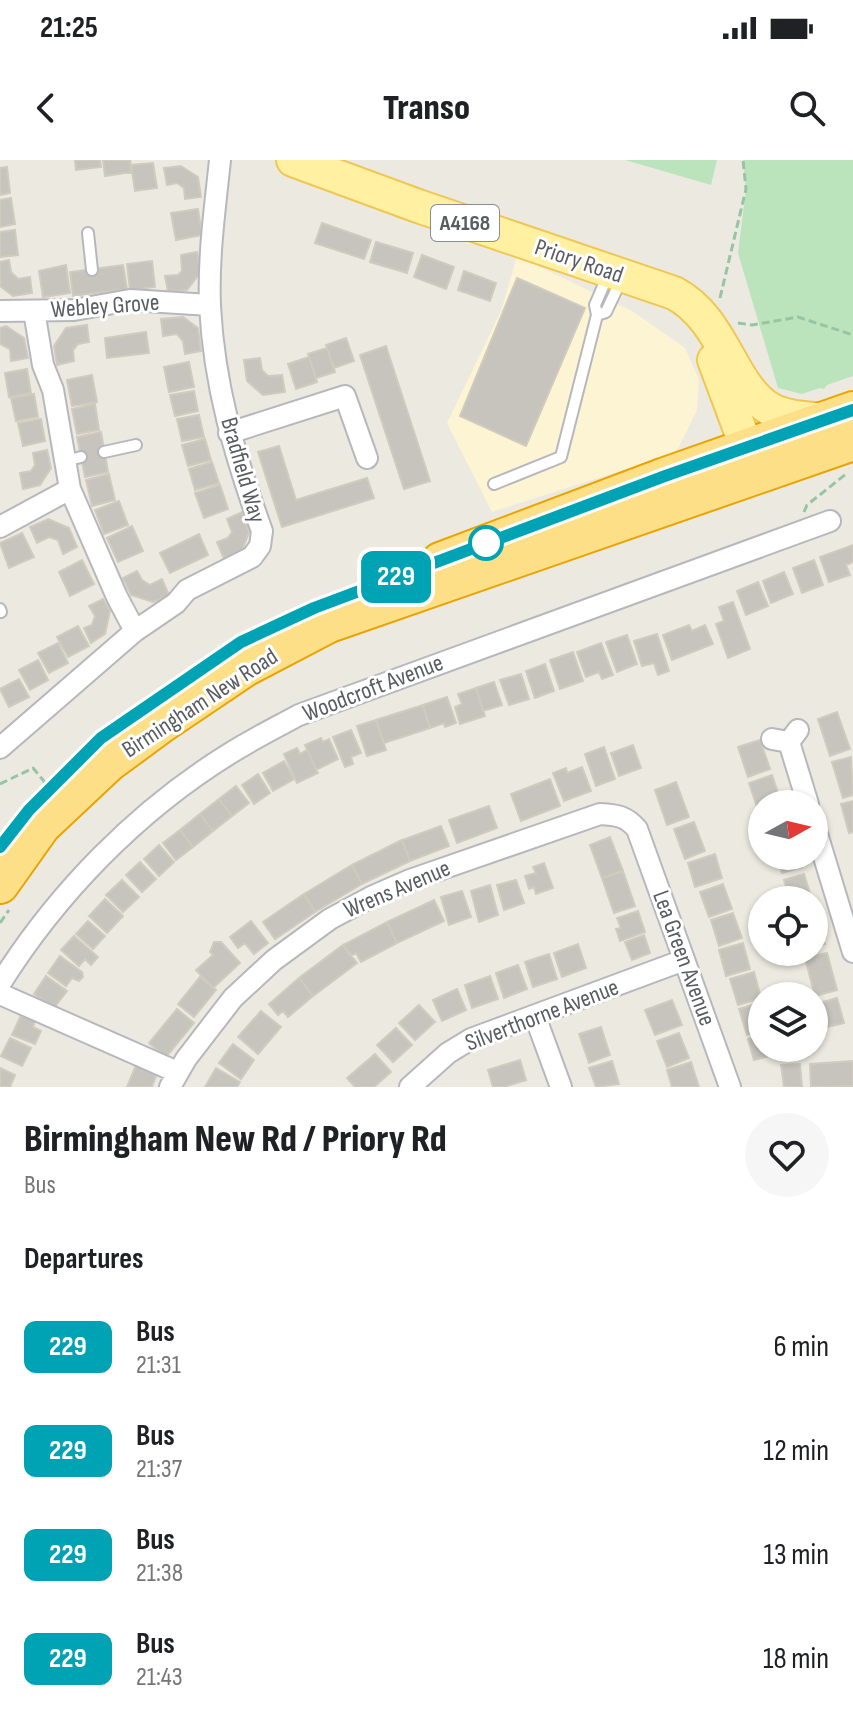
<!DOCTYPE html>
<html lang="en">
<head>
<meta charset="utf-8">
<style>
	:root { --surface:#fff; --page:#f6f6f6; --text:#202124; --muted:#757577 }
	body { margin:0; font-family:"Sofia Sans Condensed",sans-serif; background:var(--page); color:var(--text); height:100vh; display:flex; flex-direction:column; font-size:30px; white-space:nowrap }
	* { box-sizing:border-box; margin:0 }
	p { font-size:26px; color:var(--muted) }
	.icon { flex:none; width:44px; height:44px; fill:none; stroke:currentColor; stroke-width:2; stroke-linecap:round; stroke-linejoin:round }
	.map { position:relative; height:927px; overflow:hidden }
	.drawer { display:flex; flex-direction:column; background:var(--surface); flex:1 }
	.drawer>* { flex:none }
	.badge { padding:0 16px; border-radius:12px; font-size:28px; line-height:52px }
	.needle { width:52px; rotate:82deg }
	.controls { position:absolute; left:748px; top:630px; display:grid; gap:16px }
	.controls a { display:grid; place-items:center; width:80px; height:80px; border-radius:50%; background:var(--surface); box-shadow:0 2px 6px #0004; font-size:40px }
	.map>.badge { position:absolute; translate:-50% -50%; box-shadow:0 0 0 4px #fff }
	h2 { padding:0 24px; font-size:30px; line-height:72px }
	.round { display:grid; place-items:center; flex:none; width:84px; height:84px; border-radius:42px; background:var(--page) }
	.head { display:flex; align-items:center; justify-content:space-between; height:136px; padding:0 24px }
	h1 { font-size:38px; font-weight:800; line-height:60px }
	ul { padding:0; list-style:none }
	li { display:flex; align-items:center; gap:24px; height:104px; padding:0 24px }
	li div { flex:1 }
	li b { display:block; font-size:30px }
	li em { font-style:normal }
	li .badge { min-width:88px; font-weight:700; text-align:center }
	.status { display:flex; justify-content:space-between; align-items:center; height:56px; padding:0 40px; background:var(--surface); direction:ltr }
	.status svg { height:22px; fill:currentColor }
	header { display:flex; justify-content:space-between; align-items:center; height:104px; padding:0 24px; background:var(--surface); font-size:36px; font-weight:800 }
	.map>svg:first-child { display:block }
</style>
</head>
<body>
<div class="status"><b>21:25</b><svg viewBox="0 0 49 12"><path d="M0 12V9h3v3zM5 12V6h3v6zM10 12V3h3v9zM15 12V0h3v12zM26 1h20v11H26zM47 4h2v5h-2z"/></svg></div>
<header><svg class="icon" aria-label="back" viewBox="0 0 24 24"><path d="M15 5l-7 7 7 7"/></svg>Transo<svg class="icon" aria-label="search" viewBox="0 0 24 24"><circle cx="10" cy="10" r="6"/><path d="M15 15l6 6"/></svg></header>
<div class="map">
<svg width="853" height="927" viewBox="0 0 853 927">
	<rect width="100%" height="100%" fill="#ece9e0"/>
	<path fill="#fdf4d3" d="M517,96L632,151L685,188L699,220L697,250L676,293L492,352L447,263L501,151Z"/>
	<path fill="#bce4bc" d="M625,0H717L711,25Z
		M743,0H853V216L827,225L824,229L820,228L802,234L778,228L738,93L746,29Z"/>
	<path fill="#c6c4bd" stroke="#d0cbbe" stroke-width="2" d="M75,0H100L101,7L76,10Z
		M103,0H130L132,12L105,16Z
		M153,3L157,28L135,31L131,5Z
		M181,6L198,17L201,37L185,39L184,28L177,23L167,25L164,8Z
		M7,7L10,33L0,35V8Z
		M11,38L15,64L0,67V40Z
		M198,49L202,75L176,80L171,53Z
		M322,63L371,80L364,99L315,83Z
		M15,70L18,95L0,97V72Z
		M376,82L413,93L407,113L370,102Z
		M197,92L200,113L187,130L168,132L165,116L178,115L182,111L181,95Z
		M422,95L454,107L446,129L414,117Z
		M9,100L11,112L18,119L30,117L32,133L13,136L0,126V102Z
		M152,101L155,127L130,130L127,104Z
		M66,105L70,133L43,137L39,111Z
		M123,105L127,129L73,136L70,112Z
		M464,111L496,123L490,141L458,130Z
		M517,118L585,148L526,286L460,256Z
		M183,157L198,168L201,191L185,194L183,181L177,174L163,176L161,159Z
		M87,165L89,182L78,184L73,190L74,201L57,205L54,186L66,168Z
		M6,166L24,178L28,198L11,201L10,189L0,184V168Z
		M146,172L149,193L107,198L105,178Z
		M346,178L354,201L334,208L326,185Z
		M386,186L430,321L404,329L360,195Z
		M327,188L335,212L316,218L308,194Z
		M309,197L317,222L296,229L288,204Z
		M260,198L262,210L268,216L282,215L285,232L263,235L247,221L244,200Z
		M189,202L194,227L169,232L164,207Z
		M27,209L31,233L9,237L5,213Z
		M92,215L97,242L72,246L67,220Z
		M194,231L198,251L175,256L170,235Z
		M34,234L38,257L16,261L11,238Z
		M95,244L99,270L77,274L72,249Z
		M199,255L204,277L182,281L177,259Z
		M41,259L45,281L23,286L18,263Z
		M101,272L108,312L85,317L77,277Z
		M205,279L211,300L188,306L182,285Z
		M279,286L296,340L367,318L374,338L282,367L258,292Z
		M47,290L51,308L40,325L23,329L20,313L31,311L35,305L33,293Z
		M212,302L219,323L195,330L189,309Z
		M109,314L115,340L92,346L86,320Z
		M220,325L228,349L204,358L195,333Z
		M119,341L128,365L104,374L95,350Z
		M242,352L249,372L242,391L224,399L217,382L228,378L232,372L227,359Z
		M48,359L69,368L77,387L63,394L58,380L49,377L37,383L30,367Z
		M132,366L143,391L118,402L107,378Z
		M22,373L34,397L9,408L0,383Z
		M199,374L208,395L170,413L160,393Z
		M853,385V402L846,405L850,415L829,422L820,397Z
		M82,400L94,424L70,436L59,412Z
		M814,400L823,425L802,433L793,408Z
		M137,411L142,420L150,425L162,419L169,435L153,442L131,435L123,418Z
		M784,412L793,434L771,443L763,421Z
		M758,422L768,446L746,455L737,431Z
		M103,439L110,451L105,474L91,483L84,468L92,465L95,456L89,446Z
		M733,442L750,489L728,498L716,464L724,461L719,447Z
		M689,465L692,471L705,465L713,484L672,500L663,475Z
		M78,466L89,486L68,497L57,477Z
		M657,474L669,511L658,515L654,503L642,506L634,481Z
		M627,475L637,504L617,512L606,482Z
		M58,483L68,503L49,513L38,493Z
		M601,483L613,515L602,519L599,512L586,517L577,492Z
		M573,492L583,521L560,529L550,500Z
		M38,500L48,520L30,530L19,510Z
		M545,504L554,531L535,538L526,511Z
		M521,514L529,539L509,545L500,520Z
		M19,519L29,537L9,547L0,529Z
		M494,522L502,545L483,551L476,528Z
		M476,528L485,556L460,564L455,547L462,544L458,534Z
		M447,537L456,563L445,567L444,563L430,568L423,545Z
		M423,545L430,568L384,583L376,560Z
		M837,552L850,589L830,596L818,559Z
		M376,560L386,590L367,596L357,566Z
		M351,570L361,593L351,597L353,604L345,607L333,577Z
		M321,578L323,582L329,579L338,599L316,610L305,585Z
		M760,580L770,609L748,617L738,587Z
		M633,585L641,608L619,616L611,593Z
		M604,587L615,619L596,626L585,594Z
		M297,588L300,594L307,590L318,613L297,623L284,594Z
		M851,597L853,635L843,638L832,602Z
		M284,601L294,619L273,631L263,613Z
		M582,607L591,631L564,641L553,613L566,608L567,613Z
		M258,614L270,633L254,644L242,625Z
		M772,615L780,639L757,647L749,623Z
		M550,619L560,646L521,661L511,634Z
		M676,622L689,657L667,665L655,630Z
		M236,626L249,643L232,656L219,639Z
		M219,639L232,656L213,671L200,654Z
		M853,641V672L849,673L841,644Z
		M489,646L497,668L457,683L449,660Z
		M200,654L213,671L193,687L180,670Z
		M694,662L705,691L685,699L674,669Z
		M441,666L449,686L410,701L402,680Z
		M180,670L193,687L176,700L163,683Z
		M610,677L623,711L602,718L590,685Z
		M402,680L410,701L362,724L352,705Z
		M159,685L174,702L159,716L144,699Z
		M715,694L722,718L695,727L688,703Z
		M776,696H798L802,707L782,713Z
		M140,702L156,719L142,732L126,715Z
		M544,703L553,728L536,734L534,727L529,729L525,716L536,713L533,707Z
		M352,705L362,724L315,752L304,734Z
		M623,711L635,746L614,753L602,718Z
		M804,714L812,740H790L784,720Z
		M122,720L139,737L123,752L106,735Z
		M516,720L524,743L504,750L497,725Z
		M723,724L732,749L709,757L700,732Z
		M490,725L498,755L479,762L471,731Z
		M462,731L471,757L449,765L441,737Z
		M304,734L315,752L275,779L263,762Z
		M105,739L123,756L107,773L89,756Z
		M434,740L444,761L397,783L387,762Z
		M814,748L825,784L814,788Z
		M638,751L645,772L620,781L616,769L621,768L617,758Z
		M733,753L742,778L719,786L711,760Z
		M88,761L105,776L93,789L76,774Z
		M251,761L268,783L254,794L245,783L238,788L230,777Z
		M387,762L397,783L361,802L356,793L351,796L343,785Z
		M644,775L650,793L632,800L625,782Z
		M74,776L98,797L91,805L85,799L79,806L61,790Z
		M214,782H221L240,803L213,828L196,810L213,795L210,792Z
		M743,783L750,809L726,816L719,790Z
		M578,784L586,808L562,817L554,793Z
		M343,785L357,803L313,836L299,818Z
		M827,793L837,830L815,836L805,798Z
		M549,794L557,819L533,827L525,802Z
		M60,796L82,812L83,817L79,821L72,818L66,826L48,813Z
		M518,805L527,829L504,838L496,813Z
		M754,812L761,838L738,845L730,819Z
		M46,816L67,831L54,848L34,834Z
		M490,816L498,839L472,848L465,825Z
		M200,817L216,830L194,857L178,844Z
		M299,818L313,836L288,857L283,851L278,855L269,844Z
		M457,829L466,850L442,861L433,840Z
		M837,838L844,863L823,868L816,844Z
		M672,840L682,865L655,875L645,850Z
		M762,842V870L747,875L739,849Z
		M419,845L435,862L415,880L399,863Z
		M177,849L194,863L166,897L149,883Z
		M261,851L281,867L258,894L238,877Z
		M21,855L35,861L33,867L41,871L35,884L12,875Z
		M601,867L610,895L589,903L579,874Z
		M396,868L412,885L393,902L377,885Z
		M679,873L689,898L667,907L657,881Z
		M762,875V888H771L773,895L754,900L748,879Z
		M10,878L31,888L22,906L1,896Z
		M233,884L254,900L241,919L219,903Z
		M375,894L391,912L374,927H355L347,918Z
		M520,900L526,920L504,927H493L488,910Z
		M612,901L619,924L596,927L589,908Z
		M853,901V926L811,927L810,904Z
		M691,902L699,927H672L667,910Z
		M800,904L802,927H784L781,905Z
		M136,905L157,913L152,927H127Z
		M0,908L15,915L10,927H0Z
		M216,908L240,922L237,927H205Z"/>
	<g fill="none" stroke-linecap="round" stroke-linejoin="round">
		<defs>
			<path id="lane" d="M88,73L92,110
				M597,155L606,152L622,118
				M104,292L136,285
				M65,301L81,297
				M494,324L561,297L597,155L595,145L608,115
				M0,449L1,452"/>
			<path id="street" d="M0,151L74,150L130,140L210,145
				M34,151L43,205L53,230L70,329L117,437L135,471
				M229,273L345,236L367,298
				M0,367L70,329
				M772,579L789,582L798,570
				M789,582L808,644
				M0,588L135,471L176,443L187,430L252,397L260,386L262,371C235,297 214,225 210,146C208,97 215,48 220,0
				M814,664L853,792
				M0,824C57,733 137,651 229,594C251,580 275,568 299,555L830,361
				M0,834L177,912
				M535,856L561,927
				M170,927L186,899L233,838L274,800L330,759L371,737L410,720L600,654C617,655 626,656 637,669L730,927
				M410,927L448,893L471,879L684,800"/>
			<path id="primary" d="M293,0L418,46L674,133C724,159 730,225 770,249C786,258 808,258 825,260
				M714,200L755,310"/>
			<path id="highway" d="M440,401L665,316L853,250
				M0,725L42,666L109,603L162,564L245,508L329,464L853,282"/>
		</defs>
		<use href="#lane" stroke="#b6b8bd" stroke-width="14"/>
		<use href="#street" stroke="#b6b8bd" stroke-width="24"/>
		<use href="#primary" stroke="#f0c654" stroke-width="36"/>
		<use href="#highway" stroke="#eaa401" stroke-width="40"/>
		<path stroke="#95c5a3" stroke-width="3" stroke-dasharray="8 4" stroke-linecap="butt" d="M720,138L746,29L743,0
			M738,163L752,165L798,157L853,175
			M804,352L807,345L846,314
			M0,624L33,608L48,626
			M0,763L9,750"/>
		<use href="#lane" stroke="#fff" stroke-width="10"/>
		<use href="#street" stroke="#fff" stroke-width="20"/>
		<use href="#primary" stroke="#fff0a2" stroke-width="32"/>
		<use href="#highway" stroke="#fcdf86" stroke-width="36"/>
	</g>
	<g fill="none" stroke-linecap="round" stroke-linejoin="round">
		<defs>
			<path id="line" d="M0,687L29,650L101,578L241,482L314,448L665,316L853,250"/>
		</defs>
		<use href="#line" stroke="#fff" stroke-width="18"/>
		<use href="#line" stroke="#00a3b4" stroke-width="12"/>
	</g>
	<circle fill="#fff" stroke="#00a3b4" stroke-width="4" cx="486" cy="383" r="16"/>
	<g text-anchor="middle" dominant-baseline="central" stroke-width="6" stroke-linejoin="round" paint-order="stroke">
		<rect fill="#fff" stroke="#8b8d90" stroke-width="2" x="431" y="45" width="68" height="36" rx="6"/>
		<g font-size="22" font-weight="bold" fill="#595c61">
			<text x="465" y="63">A4168</text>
		</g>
		<g font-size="24" fill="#595c61" stroke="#fff">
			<text transform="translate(579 101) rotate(19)">Priory Road</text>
			<text transform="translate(105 146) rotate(-4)">Webley Grove</text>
			<text transform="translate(243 310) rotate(74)">Bradfield Way</text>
			<text transform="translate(373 528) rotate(-21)">Woodcroft Avenue</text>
			<text transform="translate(200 543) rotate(-33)">Birmingham New Road</text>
			<text transform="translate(397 729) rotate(-23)">Wrens Avenue</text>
			<text transform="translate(684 798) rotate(70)">Lea Green Avenue</text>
			<text transform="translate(542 855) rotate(-21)">Silverthorne Avenue</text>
		</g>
	</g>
</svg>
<div class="controls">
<a><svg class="needle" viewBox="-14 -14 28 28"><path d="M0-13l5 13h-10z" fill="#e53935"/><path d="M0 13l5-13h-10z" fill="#757577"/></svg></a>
<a><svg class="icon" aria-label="locate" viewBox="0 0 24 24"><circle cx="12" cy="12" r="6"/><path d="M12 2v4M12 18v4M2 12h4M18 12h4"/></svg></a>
<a><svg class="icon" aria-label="layers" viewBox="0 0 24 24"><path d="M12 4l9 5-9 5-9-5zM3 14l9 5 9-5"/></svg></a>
</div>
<b class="badge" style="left:396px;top:417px;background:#00a3b4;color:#fff">229</b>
</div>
<section class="drawer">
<div class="head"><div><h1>Birmingham New Rd / Priory Rd</h1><p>Bus</p></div><a class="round"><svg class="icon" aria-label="heart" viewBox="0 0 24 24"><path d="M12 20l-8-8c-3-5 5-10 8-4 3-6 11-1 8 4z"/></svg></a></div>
<h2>Departures</h2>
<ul>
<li><span class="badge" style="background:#00a3b4;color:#fff">229</span><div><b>Bus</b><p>21:31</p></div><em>6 min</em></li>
<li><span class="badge" style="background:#00a3b4;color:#fff">229</span><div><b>Bus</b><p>21:37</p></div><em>12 min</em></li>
<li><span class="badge" style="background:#00a3b4;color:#fff">229</span><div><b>Bus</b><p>21:38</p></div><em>13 min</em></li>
<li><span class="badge" style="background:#00a3b4;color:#fff">229</span><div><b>Bus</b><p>21:43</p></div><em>18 min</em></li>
</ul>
</section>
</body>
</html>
